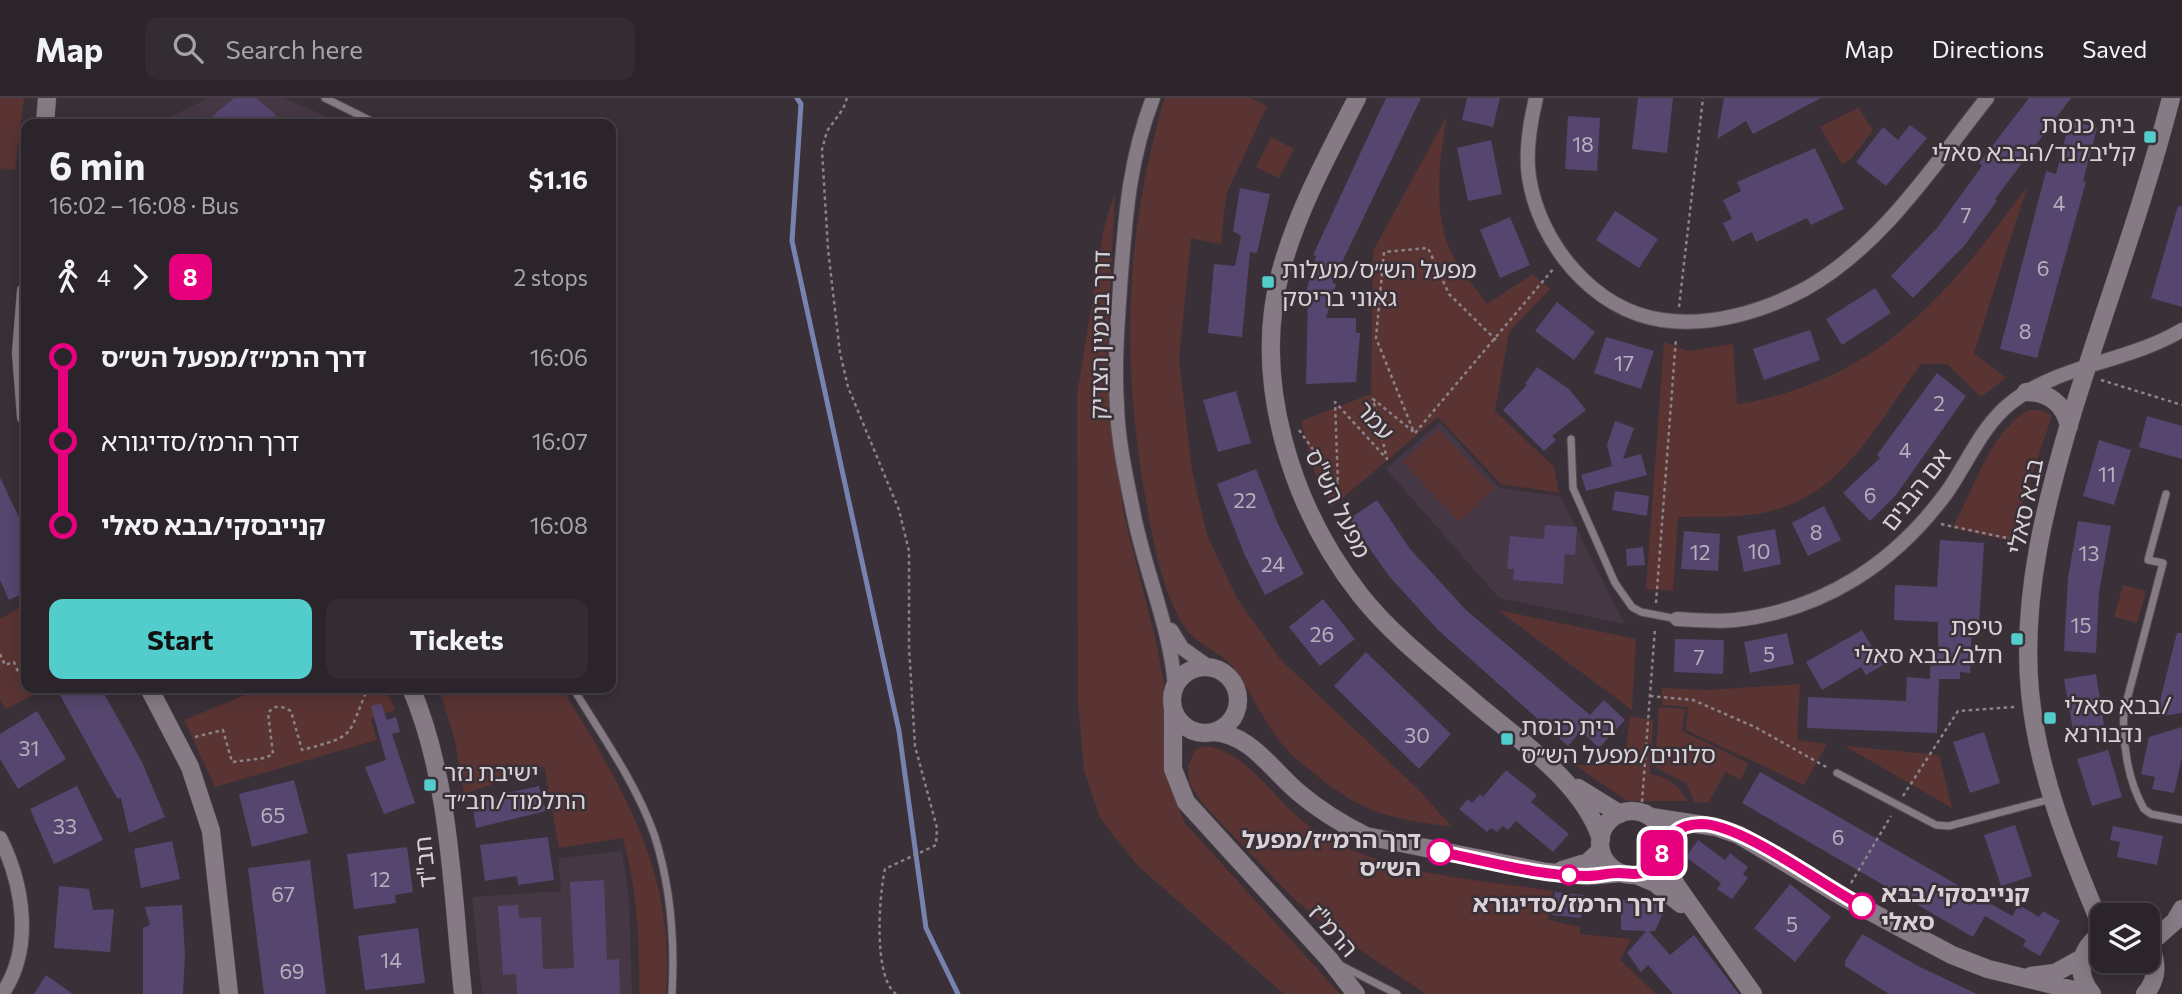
<!DOCTYPE html>
<html lang="en">
<head>
<meta charset="utf-8">
<style>
	:root { --surface:#2b242a; --page:#332c32; --text:#f1f3f6; --muted:#a6a4a8; --line:#474147; --accent:#52cdcc }
	body { margin:0; font-family:Commissioner,"Noto Sans Hebrew",sans-serif; background:var(--page); color:var(--text); height:100vh; display:flex; flex-direction:column; font-size:26px; white-space:nowrap }
	* { box-sizing:border-box; margin:0 }
	p { font-size:23px; color:var(--muted) }
	.icon { flex:none; width:38px; height:38px; fill:none; stroke:currentColor; stroke-width:2; stroke-linecap:round; stroke-linejoin:round }
	.map { position:relative; flex:1; overflow:hidden }
	.sheet { position:absolute; left:21px; top:21px; width:595px; height:574px; display:flex; flex-direction:column; background:var(--surface); border-radius:14px; box-shadow:0 4px 18px #0003,0 0 0 2px var(--line) }
	.sheet>* { flex:none }
	.badge { padding:0 14px; border-radius:10px; font-size:24px; line-height:46px }
	.fabs { position:absolute; left:2090px; top:805px; display:grid; gap:14px }
	.fabs a { display:grid; place-items:center; width:70px; height:70px; border-radius:14px; background:var(--surface); box-shadow:0 4px 18px #0003,0 0 0 2px var(--line); font-size:35px }
	.map>.badge { position:absolute; translate:-50% -50%; box-shadow:0 0 0 4px #fff }
	.legs { display:flex; align-items:center; gap:10px; height:77px; padding:0 28px; font-size:23px }
	.legs p { margin-inline-start:auto }
	.overview { display:flex; align-items:center; justify-content:space-between; height:119px; padding:0 28px }
	h1 { font-size:38px; font-weight:700; line-height:52px }
	.cta { display:flex; gap:14px; margin-top:auto; padding:14px 28px }
	.cta a { flex:1; height:80px; border-radius:14px; background:var(--accent); color:#111; font-size:28px; font-weight:700; line-height:80px; text-align:center }
	.cta a+a { background:var(--page); color:var(--text) }
	ul { padding:0 28px; list-style:none }
	li { display:flex; align-items:center; gap:24px; height:84px; font-size:26px }
	li i { display:grid; place-items:center; width:10px; height:100%; margin:0 9px; background:currentColor }
	li i::after { content:''; width:18px; height:18px; margin:-9px; border:5px solid; border-radius:50%; background:var(--surface) }
	li p { margin-inline-start:auto }
	li:first-child i { background:linear-gradient(#0000 50%,currentColor 0) }
	li:last-child i { background:linear-gradient(currentColor 50%,#0000 0) }
	header { display:flex; align-items:center; gap:42px; box-sizing:border-box; height:98px; padding:0 35px; background:var(--surface); border-bottom:2px solid var(--line) }
	header strong { font-size:33px }
	nav { display:flex; gap:38px; margin-inline-start:auto; font-size:24px }
	.search { width:490px; height:63px; background:var(--page); display:flex; align-items:center; gap:18px; box-sizing:border-box; padding:0 24px; border-radius:14px; color:var(--muted); font-size:26px }
	.map>svg:first-child { display:block }
</style>
</head>
<body>
<header>
<strong>Map</strong>
<div class="search"><svg class="icon" aria-label="search" viewBox="0 0 24 24"><circle cx="10" cy="10" r="6"/><path d="M15 15l6 6"/></svg>Search here</div>
<nav><a>Map</a><a>Directions</a><a>Saved</a></nav>
</header>
<div class="map">
<svg width="2182" height="896" viewBox="0 0 2182 896">
	<rect width="100%" height="100%" fill="#393038"/>
	<path fill="#453744" d="M209,0H284L344,26H155Z
		M1440,324L1500,390L1560,398L1625,526L1499,500L1386,371Z
		M622,753L629,799L632,896H482L472,799L561,793L558,760Z"/>
	<path fill="#5a3433" d="M0,0H24L15,72L0,70Z
		M1165,0H1251L1267,8L1226,97L1221,146L1191,140L1179,262L1192,372L1207,437L1237,500L1280,561L1419,692L1452,729C1393,721 1364,716 1316,677C1307,669 1296,662 1288,653C1265,628 1253,596 1233,569C1224,555 1194,547 1182,525C1162,490 1155,452 1148,414C1125,296 1123,174 1150,56C1155,38 1158,18 1165,0Z
		M1858,10L1873,32L1851,61L1842,66L1820,29Z
		M1447,18C1440,58 1433,107 1448,147C1456,167 1474,188 1487,206L1533,176L1550,191L1509,234L1495,313L1554,369L1559,395L1501,386L1438,319L1331,410L1314,372L1301,323L1371,296L1373,153Z
		M1271,39L1294,51L1279,80L1256,69Z
		M2027,89L1974,255L2006,280L1981,299L1947,266H1921C1880,321 1846,392 1775,412C1745,421 1710,418 1678,419L1673,493L1646,491L1664,244L1689,253L1733,246L1737,306C1877,284 1947,197 2027,89Z
		M1115,94L1107,256L1111,327L1124,417L1156,543L1164,586L1163,637L1168,680L1184,724L1340,896H1284L1138,768L1100,720L1084,672L1078,605L1077,297L1104,130Z
		M2029,312H2041L2051,317L2050,324L2010,443L1952,430C1975,391 1988,335 2029,312Z
		M1438,331L1494,390L1459,424L1403,364Z
		M2123,487L2146,493L2137,525L2114,519Z
		M26,506V590H46L6,611L0,601V521Z
		M1498,512L1636,541L1632,612Z
		M1800,586L1797,642L1827,646L1804,687L1686,632L1688,609L1662,607V590L1708,592Z
		M262,590H386L395,612L371,621L377,642L215,689L184,622Z
		M439,590H562C622,690 676,773 666,896H639C640,842 637,792 623,740L559,750L544,668L464,696L455,643Z
		M1659,609L1685,611L1682,633L1748,665L1741,682L1726,674L1708,705L1694,704L1687,686L1655,669Z
		M1630,618L1653,622L1650,676C1669,679 1677,686 1688,703H1627L1575,667L1624,666Z
		M1204,648C1245,651 1273,700 1304,724C1373,777 1470,780 1553,793L1548,822L1580,829V836L1631,841L1620,862L1656,896H1426L1332,833L1293,800L1202,705L1189,684L1188,668L1195,652Z
		M1845,648L1939,657L1952,710Z"/>
	<g fill="none" stroke-linecap="round" stroke-linejoin="round">
		<path stroke="#7882ae" stroke-width="5" d="M797,0L801,6L792,143L899,633L926,830L958,896"/>
	</g>
	<path fill="#56466f" d="M234,0H256L275,16L278,26H203Z
		M1386,0H1421L1332,185L1336,186L1326,220H1356V235H1360L1356,284L1306,286L1308,199L1305,198L1316,158L1313,157Z
		M1467,0H1500L1493,29L1462,22Z
		M1638,0H1673L1667,55L1632,51Z
		M1724,0H1821L1753,36L1746,23L1717,41Z
		M2029,0H2071L1995,101L1997,103L1964,148L1913,200L1891,178L1937,130L1982,68L1979,65Z
		M1568,18L1600,20L1597,73L1565,71Z
		M2070,22L2097,30L2083,83L2086,84L2037,260L2000,251L2046,73L2056,76Z
		M1910,27L1927,40L1886,88L1856,64L1883,29L1898,42Z
		M1491,42L1502,96L1468,103L1457,50Z
		M1815,50L1844,111L1811,127L1807,120L1756,144L1752,134L1732,144L1723,125L1732,121L1723,102L1741,93L1737,84Z
		M1240,90L1270,96L1257,155L1250,154L1242,239L1208,235L1214,166L1235,168L1241,138L1233,133Z
		M2178,108H2182V209L2151,200Z
		M1615,113L1658,141L1639,170L1596,142Z
		M1510,119L1530,167L1500,180L1480,132Z
		M1875,190L1891,215L1842,247L1826,221Z
		M1557,204L1595,234L1574,262L1535,233Z
		M1810,232L1820,262L1764,282L1753,251Z
		M1606,239L1654,253L1641,291L1594,275Z
		M1537,269L1569,291L1586,312L1552,338L1556,342L1544,353L1503,312L1527,287L1525,286Z
		M1937,275L1966,298L1896,397L1870,423L1843,395L1880,360L1877,357Z
		M1236,293L1251,345L1218,354L1203,302Z
		M2147,318L2182,328V361L2139,349Z
		M1615,323L1634,330L1623,361L1641,356L1647,377L1586,393L1581,377L1612,368L1607,347Z
		M2099,342L2131,352L2114,407L2083,398Z
		M1256,371L1278,426L1304,476L1265,497L1245,458L1217,386Z
		M0,379L26,435V494L9,502L0,482Z
		M1615,393L1649,398L1647,418L1612,412Z
		M1377,402L1410,451L1466,512L1590,617L1604,602L1625,622L1599,650L1581,633L1568,648L1438,532L1389,478L1349,421Z
		M1824,408L1841,442L1808,458L1792,425Z
		M2078,423L2111,428L2099,494L2096,555L2064,553L2068,480Z
		M1545,427L1577,429L1575,457L1565,456L1563,486L1513,482L1514,471H1507L1510,438L1544,441Z
		M1775,431L1781,466L1744,474L1737,438Z
		M1684,433L1720,436L1718,473L1681,471Z
		M1940,442L1984,445L1979,527L1972,526L1970,575L1960,574V581H1932H1939L1937,635L1807,630L1808,599L1906,603L1907,579L1930,581L1931,552H1938V524L1894,522L1895,487L1937,489Z
		M1643,449L1645,467L1627,468L1626,451Z
		M1323,501L1355,541L1320,568L1289,529Z
		M1862,532L1883,567L1866,577L1861,569L1822,592L1806,564Z
		M1787,535L1794,566L1750,575L1744,544Z
		M2177,535H2182V615L2156,619Z
		M1675,541L1724,542L1723,576L1674,574Z
		M1366,554L1451,636L1419,671L1334,588Z
		M2096,576L2104,627L2073,632L2064,581Z
		M56,590H101L142,664L165,719L129,735L121,700H117Z
		M381,605L387,622L396,619L400,634L392,636L415,705L384,716L365,669L386,662L371,608Z
		M37,613L66,661L18,691L0,661V636Z
		M2182,629V659L2174,695L2152,691L2155,679L2141,676L2149,639Z
		M1984,634L2000,685L1970,695L1953,644Z
		M2108,652L2122,699L2092,708L2077,661Z
		M1506,672L1537,697L1531,704L1569,736L1553,754L1516,723L1508,732L1503,728L1497,734L1491,730L1487,734L1459,711L1468,701L1472,705L1480,696L1483,699Z
		M1760,674L2012,818L2019,807L2039,819L2043,813L2060,823L2040,858L2023,848L2026,842L1985,818L1973,839L1742,705Z
		M294,682L308,735L252,749L239,696Z
		M77,688L103,742L54,766L30,711Z
		M539,688L546,713L476,730L472,705L509,699L508,695Z
		M2015,727L2032,778L2001,788L1984,737Z
		M2113,728L2163,738L2157,767L2117,759L2120,744L2110,742Z
		M548,739L554,782L518,787L517,778L485,783L480,747Z
		M1698,742L1725,762L1730,755L1748,769L1743,776L1748,780L1732,801L1717,791L1721,785L1686,759Z
		M172,743L180,781L141,790L134,751Z
		M407,749L413,794L395,797L396,805L354,811L347,756Z
		M310,762L326,896H264L248,770Z
		M604,782L607,862L619,861L620,896H517L516,876L503,877L498,808L518,807L519,820L541,819L543,871L574,870L570,784Z
		M1790,786L1831,819L1795,864L1754,830Z
		M59,788L89,791L93,812L114,811L110,854L54,850Z
		M1555,794L1584,797L1581,820L1552,817Z
		M1621,802L1649,803L1665,811L1655,833H1649L1670,857L1694,837L1739,896H1673L1648,867L1641,874L1627,855L1646,833L1621,832Z
		M182,807L185,856L183,896H143V830L150,827L145,809Z
		M418,830L425,885L365,892L358,838Z
		M1862,836L1918,868L1977,896H1889L1845,868V863Z
		M46,877L73,896H34Z"/>
	<g fill="none" stroke-linecap="round" stroke-linejoin="round">
		<defs>
			<path id="lane" d="M325,0L377,26
				M1571,341L1573,390L1615,485L1632,509L1641,514L1677,521
				M2166,396L2148,462L2163,465L2124,613C2122,645 2128,683 2144,711L2151,716L2182,722
				M573,590C601,636 636,685 654,736C671,788 675,842 672,896
				M1837,675L1936,727L1949,728L2051,701
				M1342,868L1397,896"/>
			<path id="street" d="M1153,0C1130,60 1126,112 1121,176C1118,220 1114,264 1117,308C1118,345 1127,383 1134,418C1146,476 1170,529 1175,588
				M1536,0C1530,25 1525,53 1529,79C1539,145 1593,212 1662,222C1710,229 1762,214 1805,191C1882,148 1933,68 1987,0
				M1677,521C1696,522 1717,524 1735,522C1824,512 1895,465 1947,394C1968,364 1982,327 2012,304C2061,266 2129,264 2182,232
				M1171,532L1182,550L1209,569
				M0,740C23,786 34,850 2,896"/>
			<path id="secondary" d="M1357,0C1329,55 1299,109 1282,169C1250,280 1291,409 1361,498C1393,538 1435,570 1473,603C1518,642 1582,683 1601,741
				M45,26L47,0
				M26,193L21,255L26,319
				M2026,294C2049,294 2064,306 2069,328
				M1172 602a33 33 0 1 1 66 0a33 33 0 1 1-66 0Z
				M149,590L190,669L211,733L229,896
				M411,590C451,684 452,795 463,896
				M1173,610V671L1186,704L1329,861L1356,896
				M1213,634C1250,636 1271,671 1298,694C1319,712 1342,726 1366,738L1546,774L1587,778L1621,775
				M1578,690L1620,716
				M1600 745a32 32 0 1 1 64 0a32 32 0 1 1-64 0Z
				M1651,719L1716,729L1739,737L1843,799L1952,857L1988,871L2090,896
				M1662,756L1676,787L1753,896
				M1562,772L1588,764L1601,752
				M1636,777L1655,785L1681,806
				M2102,830C2070,754 2038,677 2030,594C2021,498 2046,403 2073,313C2105,209 2144,106 2171,0
				M2148,847L2175,823L2182,811
				M2031,878L2055,875L2082,860
				M2092,896C2075,876 2079,850 2102,836
				M2145,896C2158,881 2159,862 2147,846"/>
		</defs>
		<use href="#lane" stroke="#544c53" stroke-width="9"/>
		<use href="#street" stroke="#544c53" stroke-width="16"/>
		<use href="#secondary" stroke="#544c53" stroke-width="19"/>
		<path stroke="#8b838a" stroke-width="2.5" stroke-dasharray="3.5 3.5" stroke-linecap="butt" d="M847,0L843,11L827,33L822,52L828,151L840,255L848,289L899,412L909,453V549L915,648L937,730L936,747L885,771C879,798 873,879 896,896
			M1679,209L1703,0
			M2101,282L2182,307
			M1299,332L1338,386L1335,304L1387,361L1373,301L1415,335
			M1413,332L1376,240L1384,154L1428,150L1449,196L1496,242
			M1415,335L1554,170
			M1941,426L2021,443
			M1656,505L1676,240
			M0,556L5,567L14,564L19,576L26,572
			M1650,598L1693,602L1755,629L1828,670
			M195,639L223,632L232,664L265,660L273,656L268,615C275,606 282,608 291,613L302,652C359,637 346,639 368,590
			M1903,698L1958,613L2015,609
			M1642,704L1655,530
			M1851,785L1891,718"/>
		<use href="#lane" stroke="#867b85" stroke-width="7"/>
		<use href="#street" stroke="#867b85" stroke-width="14"/>
		<use href="#secondary" stroke="#867b85" stroke-width="18"/>
	</g>
	<g fill="none" stroke-linecap="round" stroke-linejoin="round">
		<defs>
			<path id="line-1" d="M1440,754C1488,763 1538,778 1587,778C1598,778 1608,775 1619,775C1628,775 1636,778 1645,774C1672,762 1657,727 1701,726C1742,726 1823,788 1862,808"/>
		</defs>
		<use href="#line-1" stroke="#fff" stroke-width="16"/>
		<use href="#line-1" stroke="#e6007e" stroke-width="10"/>
	</g>
	<g fill="#52cdcc" stroke="#393038" stroke-width="2.5">
		<rect x="2143" y="32" width="14" height="14" rx="3.5"/>
		<rect x="1261" y="177" width="14" height="14" rx="3.5"/>
		<rect x="2010" y="534" width="14" height="14" rx="3.5"/>
		<rect x="2043" y="613" width="14" height="14" rx="3.5"/>
		<rect x="1500" y="634" width="14" height="14" rx="3.5"/>
		<rect x="423" y="680" width="14" height="14" rx="3.5"/>
	</g>
	<g fill="#fff" stroke="#e6007e" stroke-width="3.5">
		<circle cx="1440" cy="754" r="12"/>
		<circle cx="1569" cy="777" r="9"/>
		<circle cx="1862" cy="808" r="12"/>
	</g>
	<g text-anchor="middle" dominant-baseline="central" stroke-width="5" stroke-linejoin="round" paint-order="stroke">
		<g font-size="21" fill="#b8afbd">
			<text x="1583" y="45">18</text>
			<text x="2059" y="104">4</text>
			<text x="1966" y="116">7</text>
			<text x="2043" y="169">6</text>
			<text x="2025" y="232">8</text>
			<text x="1624" y="264">17</text>
			<text x="1939" y="304">2</text>
			<text x="1905" y="351">4</text>
			<text x="2107" y="375">11</text>
			<text x="1870" y="396">6</text>
			<text x="1245" y="401">22</text>
			<text x="1816" y="433">8</text>
			<text x="1759" y="452">10</text>
			<text x="1700" y="453">12</text>
			<text x="2089" y="454">13</text>
			<text x="1273" y="465">24</text>
			<text x="2081" y="526">15</text>
			<text x="1322" y="535">26</text>
			<text x="1769" y="555">5</text>
			<text x="1699" y="558">7</text>
			<text x="1417" y="636">30</text>
			<text x="29" y="649">31</text>
			<text x="273" y="716">65</text>
			<text x="65" y="727">33</text>
			<text x="1838" y="738">6</text>
			<text x="380" y="780">12</text>
			<text x="283" y="795">67</text>
			<text x="1792" y="825">5</text>
			<text x="391" y="861">14</text>
			<text x="292" y="872">69</text>
		</g>
		<g font-size="24" fill="#d8d2d7" stroke="#393038" text-anchor="start">
			<text x="2136" y="25" text-anchor="end">בית כנסת<tspan x="2136" dy="28">קליבלנד/הבבא סאלי</tspan></text>
			<text x="1282" y="170">מפעל הש״ס/מעלות<tspan x="1282" dy="28">גאוני בריסק</tspan></text>
			<text x="2003" y="527" text-anchor="end">טיפת<tspan x="2003" dy="28">חלב/בבא סאלי</tspan></text>
			<text x="2064" y="606">בבא סאלי/<tspan x="2064" dy="28">נדבורנא</tspan></text>
			<text x="1521" y="627">בית כנסת<tspan x="1521" dy="28">סלונים/מפעל הש״ס</tspan></text>
			<text x="444" y="673">ישיבת נזר<tspan x="444" dy="28">התלמוד/חב״ד</tspan></text>
		</g>
		<g font-size="24" fill="#d8d2d7" stroke="#393038">
			<text transform="translate(1099 237) rotate(-89)">דרך בנימין הצדיק</text>
			<text transform="translate(1376 322) rotate(48)">עמר</text>
			<text transform="translate(1915 391) rotate(-52)">אם הבנים</text>
			<text transform="translate(1339 405) rotate(64)">מפעל הש"ס</text>
			<text transform="translate(2024 408) rotate(-78)">בבא סאלי</text>
			<text transform="translate(424 764) rotate(-96)">חב"ד</text>
			<text transform="translate(1334 832) rotate(49)">הרמ"ז</text>
		</g>
		<g font-size="24" font-weight="bold" fill="#d8d2d7" stroke="#393038" text-anchor="end">
			<text x="1421" y="740">דרך הרמ״ז/מפעל<tspan x="1421" dy="28">הש״ס</tspan></text>
			<text x="1881" y="794" text-anchor="start">קנייבסקי/בבא<tspan x="1881" dy="28">סאלי</tspan></text>
			<text x="1569" y="804" text-anchor="middle">דרך הרמז/סדיגורא</text>
		</g>
	</g>
</svg>
<div class="fabs">
<a><svg class="icon" aria-label="layers" viewBox="0 0 24 24"><path d="M12 4l9 5-9 5-9-5zM3 14l9 5 9-5"/></svg></a>
</div>
<b class="badge" style="left:1662px;top:755px;background:#e6007e;color:#fff">8</b>
<section class="sheet">
<div class="overview"><div><h1>6 min</h1><p>16:02 – 16:08 · Bus</p></div><b>$1.16</b></div>
<div class="legs"><svg class="icon" aria-label="walk" viewBox="0 0 24 24"><circle cx="13" cy="4" r="2"/><path d="M13 8l-2 6 4 7M11 14l-3 7M7 12l3-4h3l4 4"/></svg>4<svg class="icon" aria-label="forward" viewBox="0 0 24 24"><path d="M9 5l7 7-7 7"/></svg><b class="badge" style="background:#e6007e;color:#fff">8</b><p>2 stops</p></div>
<ul>
<li><i style="color:#e6007e"></i><b>דרך הרמ״ז/מפעל הש״ס</b><p>16:06</p></li>
<li><i style="color:#e6007e"></i><span>דרך הרמז/סדיגורא</span><p>16:07</p></li>
<li><i style="color:#e6007e"></i><b>קנייבסקי/בבא סאלי</b><p>16:08</p></li>
</ul>
<div class="cta"><a>Start</a><a>Tickets</a></div>
</section>
</div>
</body>
</html>
